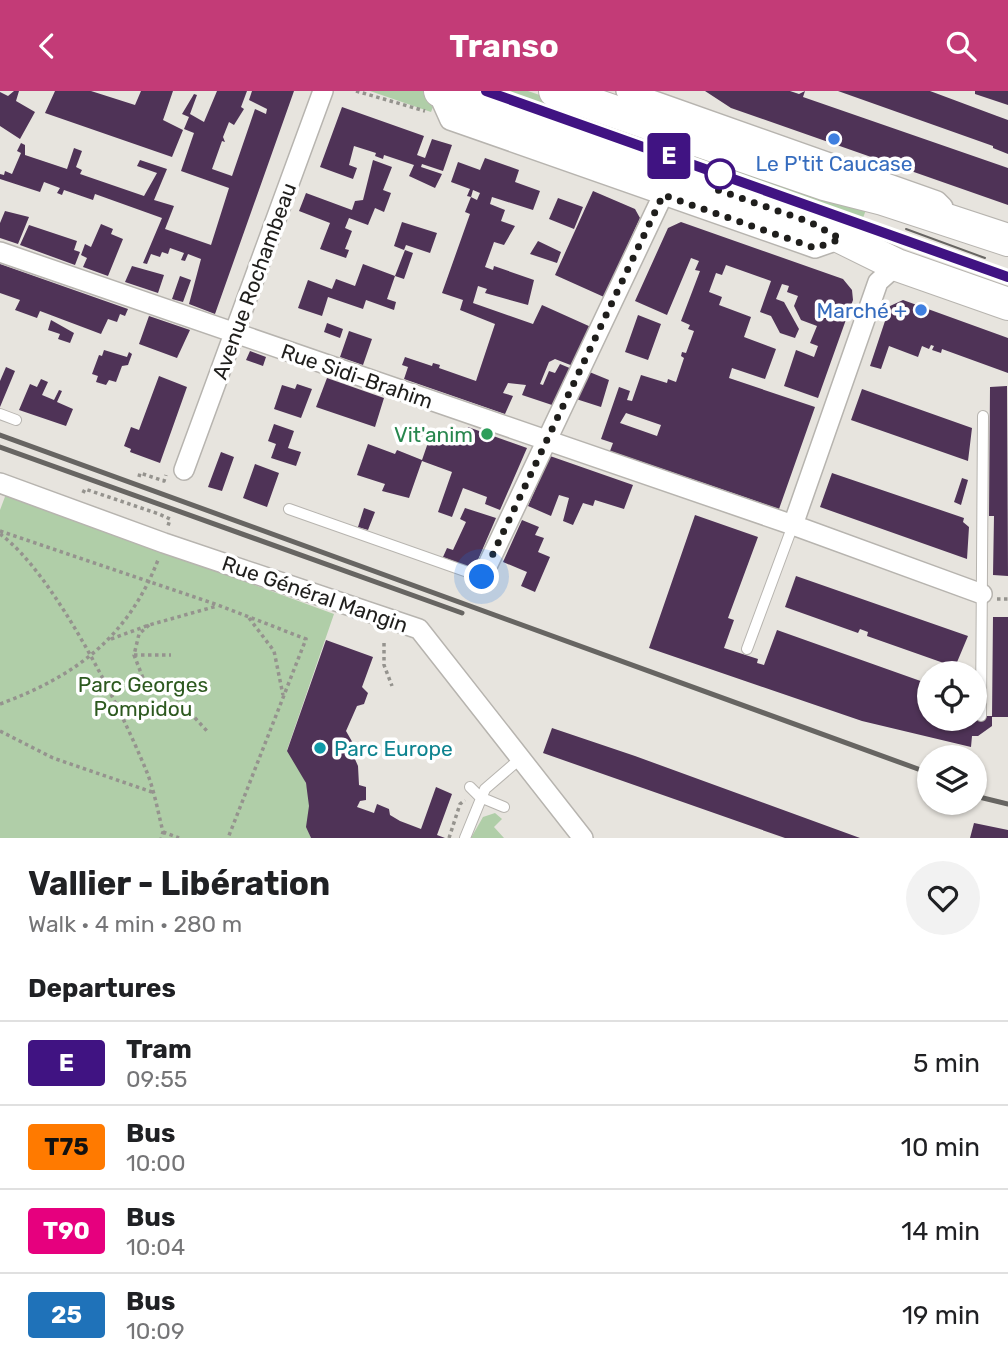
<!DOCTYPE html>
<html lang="en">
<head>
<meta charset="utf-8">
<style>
	:root { --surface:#fff; --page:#f2f2f2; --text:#202124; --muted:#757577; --line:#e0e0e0; --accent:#c33b77 }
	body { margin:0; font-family:Rubik,sans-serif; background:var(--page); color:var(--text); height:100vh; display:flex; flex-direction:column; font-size:26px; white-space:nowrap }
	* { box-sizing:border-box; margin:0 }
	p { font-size:23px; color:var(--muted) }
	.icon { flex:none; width:38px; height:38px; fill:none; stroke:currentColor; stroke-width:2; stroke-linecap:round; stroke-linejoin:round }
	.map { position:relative; height:747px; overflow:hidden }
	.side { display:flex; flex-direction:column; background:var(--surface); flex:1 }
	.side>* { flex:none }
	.badge { padding:0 14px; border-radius:5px; font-size:24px; line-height:46px }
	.controls { position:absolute; left:917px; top:570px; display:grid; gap:14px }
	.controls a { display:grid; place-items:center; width:70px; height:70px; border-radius:50%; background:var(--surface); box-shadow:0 2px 5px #0004; font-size:35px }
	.you { position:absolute; width:35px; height:35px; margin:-18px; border:5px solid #fff; border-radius:50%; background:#1a73e8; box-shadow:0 0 0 10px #1a73e833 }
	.map>.badge { position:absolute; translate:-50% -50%; box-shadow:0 0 0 4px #fff }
	h2 { padding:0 28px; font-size:26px; line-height:63px }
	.round { display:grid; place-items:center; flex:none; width:74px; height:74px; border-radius:37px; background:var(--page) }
	.summary { display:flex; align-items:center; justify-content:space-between; height:119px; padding:0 28px }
	h1 { font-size:33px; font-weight:700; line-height:52px }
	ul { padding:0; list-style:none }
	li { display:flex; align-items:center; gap:21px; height:84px; padding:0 28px; border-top:2px solid var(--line) }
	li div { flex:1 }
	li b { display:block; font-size:26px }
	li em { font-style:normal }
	li .badge { min-width:77px; font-weight:700; text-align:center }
	header { display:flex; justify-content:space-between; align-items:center; height:91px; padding:0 28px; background:var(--accent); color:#fff; font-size:32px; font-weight:700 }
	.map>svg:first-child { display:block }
</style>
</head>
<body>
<header><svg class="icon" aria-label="back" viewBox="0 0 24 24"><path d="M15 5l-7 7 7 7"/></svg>Transo<svg class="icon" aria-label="search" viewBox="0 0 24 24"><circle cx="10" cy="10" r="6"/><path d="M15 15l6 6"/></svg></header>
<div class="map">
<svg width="1008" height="747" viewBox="0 0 1008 747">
	<rect width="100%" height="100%" fill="#e7e4de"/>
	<path fill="#b0cea8" d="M370,0H425L435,11L431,21Z
		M471,0H528L663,47L656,66Z
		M674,51L866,119L859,137L668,70Z
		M6,403L334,523L287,659C302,677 311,697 309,720C308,732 306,736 311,747H0V419Z
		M495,722L502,728L494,736L504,747H471L483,726Z"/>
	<path fill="#4f3357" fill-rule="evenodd" d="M14,0H19L16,10L35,21L20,48L0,35V1L8,5Z
		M55,0H91L135,14L141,0H173L163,29L183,39L172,66L45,22Z
		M217,0H247L241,16L244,18L234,34L229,31L223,46L225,51L222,50L212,78L232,85L255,18L266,23L267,18L249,9L252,0H294L215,223L189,213L201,168L188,163L185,170L181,169L184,162L170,157L168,163L162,161L160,166L151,163L147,173L143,172L162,127L95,103L93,109L64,99L62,104L57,102L60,97L44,91L40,101L0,88V83L4,84L5,80L12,83L21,62L17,60L21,52L25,54V64L67,78L74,57L82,60L76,76L82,79L80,83L144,105L157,82L137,75L140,69L167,78L154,109L174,115L165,138L211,154L229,97L181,80L194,42L184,38L189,26L182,23L194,3L197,4L190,23L204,31Z
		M705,0H790L799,3L805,0L803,6L1008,77V114L731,17Z
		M838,0H930L997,25L1008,29V63L993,57V55Z
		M975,0H1008V14L975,3Z
		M342,16L424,45L417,64L425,67L432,48L452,54L443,80L422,73L421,76L442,83L435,97L409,85L414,74L384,64L383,68L375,65L376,62L354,55L349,74L357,77L353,88L320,76Z
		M485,67L519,79L515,91L540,100L533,119L492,106L490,113L505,119L501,130L515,135L504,154L494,151L485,176L493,179L494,175L534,189L528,214L485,202L487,198L478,195L473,212L533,233L542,214L591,236L573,275L555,268L549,271L540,293L543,294L549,280L555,282L560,273L572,278L555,315L522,304L526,294L508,292L503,302L513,305L505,323L404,288L408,276L402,274L405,266L432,275L433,272L440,274L439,277L476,290L495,233L460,219L463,209L442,202L470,123L465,121L471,106L477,109L480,102L473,99L471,106L467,105L470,98L451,91L458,71L480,79Z
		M373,69L392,76L383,99L391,102L384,121L375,117L368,134L349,127L345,137L352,140L345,158L349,159L346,167L320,158L330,132L299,120L306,102L352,119L355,110L363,109Z
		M593,100L635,118L640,127L604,206L555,184Z
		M558,107L583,116L574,138L549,128Z
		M5,120L29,126L18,153L0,147V132Z
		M402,131L437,142L430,162L406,154L404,159L394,155Z
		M681,131L843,188L852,199L853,209L818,307L784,295L796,259L814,266L818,255L810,252L817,235L801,229L794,215L798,205L787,201L789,195L782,193L776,208L784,211L799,238L795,247L780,242L771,225L760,221L771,190L726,174L722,184L716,182L709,201L722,206L719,214L751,226L744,246L776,258L765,288L732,277L729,287L815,316L779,418L610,360L613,352L601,348L619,296L630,300L627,309L632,310L641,284L667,292L668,288L676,291L684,267L681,265L682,261L686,262L694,240L688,238L690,234L681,230L700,180L695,179L699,170L691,167L667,224L635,210L668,137ZM626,322L661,334L657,345L620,332Z
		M101,133L113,138L111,143L123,148L108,185L83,176L87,167L81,164L85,153L91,156Z
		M29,134L77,150L74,159L80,161L75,174L20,154Z
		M538,150L561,161L557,172L530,163Z
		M405,159L413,162L404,188L395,185Z
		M0,173L128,218L125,225L120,223L117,231L108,228L101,243L40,220L37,227L15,219L20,209L0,202Z
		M363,173L395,185L387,208L396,211L394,219L366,209L363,218L328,206L322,225L298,217L308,189L332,198L336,188L355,195Z
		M132,175L164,184L158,202L125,191Z
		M180,185L191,189L183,211L172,208Z
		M903,209L1008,247V282L942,258L941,262L932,259L934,255L931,254L929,258L922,255L918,266L889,255L881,278L870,275L890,215Z
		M638,224L661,233L648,269L625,261Z
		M149,225L190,239L177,267L139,253Z
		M51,229L74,242L70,252L58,248L60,243L48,239Z
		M327,232L343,238L340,247L324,241Z
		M349,240L372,248L363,274L340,266Z
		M104,259L127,266L129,261L132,263L128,274L122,275L116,291L109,289L106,294L96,291L98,285L92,283L99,264L102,265Z
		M250,260L266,266L263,275L246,269Z
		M6,276L15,280L0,316V290Z
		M587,280L609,289L601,316L573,307Z
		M159,285L187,296L160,372L130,361L131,358L124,355L131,336L139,339Z
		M327,287L384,307L375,336L316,316Z
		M41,288L48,291L42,304L54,309L59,299L62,300L57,311L73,318L66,335L19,319L30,293L37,296Z
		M297,293L312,298L301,327L274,318L282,294L295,298Z
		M1007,295L1008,485L993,484L994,425H989L990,296Z
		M862,298L972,337L968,370L851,329Z
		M274,333L294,340L288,357L301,361L296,375L271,367L276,353L268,350Z
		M468,336L527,357L500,419L485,413L487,406L463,397L452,426L438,421L452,381L422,370L409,407L382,400L385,393L357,384L368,353L395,363L397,359L422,369L431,343L462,354Z
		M221,361L234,366L222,400L208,396Z
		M550,365L633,394L624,418L595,409L593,415L583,412L573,434L563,430L569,407L559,404L551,425L528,415Z
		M255,373L279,382L267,416L243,407Z
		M832,382L964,427L963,431L969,436L967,468L820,416Z
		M962,387L968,389L961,414L954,411Z
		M364,417L375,421L368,439L358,436Z
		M465,417L496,427L474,478L443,466L447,457L453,459L466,431L460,428Z
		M695,424L758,446L728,527L734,529L724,557L758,568L757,572L764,574L777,539L929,593V628L976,629V625H992V635L978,645H972L971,656L862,630L649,557Z
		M522,429L539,436L535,444L544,447L538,461L550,466L535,501L521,495L527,481L503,471Z
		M796,485L968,545L955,576L867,545L868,541L860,538L858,542L785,516Z
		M993,526H1008V626H992Z
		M326,549L373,566L362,596L368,602L364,613L357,615L346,640L354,654L351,659L358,675L359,694L366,696V709L360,710L357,716L374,722L377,713L389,718L390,724L400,730L421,738L436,696L452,703L437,744L445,747H311L306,736L309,715L306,692L287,660Z
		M552,637L635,665L860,747H785L543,662Z
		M974,732L1008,739V747H970Z"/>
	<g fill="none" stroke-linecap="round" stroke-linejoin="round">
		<defs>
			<path id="service" d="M0,323L16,329
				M289,418L482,486
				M747,558L793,434
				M981,625L983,325
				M470,696L480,706L504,716
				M465,747L485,698L521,667"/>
			<path id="minor" d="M437,0L450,29L815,157L841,148
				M626,0L937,110L943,116
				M0,161L793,434L982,503
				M184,379L323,0
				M0,392L164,452L419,538L583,747
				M793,434L878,191L897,174
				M482,486L663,104"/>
			<path id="primary" d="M440,0L810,131L897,174L1008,213
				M555,0L824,93L883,108L1008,149"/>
		</defs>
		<use href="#service" stroke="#b7b4af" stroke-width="12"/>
		<use href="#minor" stroke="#b7b4af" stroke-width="22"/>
		<use href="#primary" stroke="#b7b4af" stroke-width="34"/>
		<path stroke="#95938e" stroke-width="3.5" stroke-dasharray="3.5 3.5" stroke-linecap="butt" d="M356,0L425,20
			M139,386L140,382L164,390L166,384
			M83,402L85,398L159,423L170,428L168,435
			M0,440L218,514L306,548L228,747
			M0,443C54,482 120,616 146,679C154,698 158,721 163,741L161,747
			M997,508H1008
			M249,527L274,560L283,604
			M149,534L139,543L134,564L143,587L173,603L207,640
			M111,548L149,534L217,515
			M384,552V574L392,595
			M134,564H171
			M0,613C76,585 128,546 158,469
			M0,640L53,667L152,701
			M163,741L179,747
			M449,747L460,713L465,709"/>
		<use href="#service" stroke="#fff" stroke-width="10"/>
		<use href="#minor" stroke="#fff" stroke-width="19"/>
		<use href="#primary" stroke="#fff" stroke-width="32"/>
		<path stroke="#676562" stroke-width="2" d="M486,0L1008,186
			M906,138L985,167"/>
		<path stroke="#676562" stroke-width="5" d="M0,344L929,682
			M0,356L462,522
			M975,705L1008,713"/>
	</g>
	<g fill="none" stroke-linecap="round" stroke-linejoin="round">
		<defs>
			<path id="line" d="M486,0L1008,186"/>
		</defs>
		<use href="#line" stroke="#fff" stroke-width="16"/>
		<use href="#line" stroke="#401382" stroke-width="10"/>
		<path stroke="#1f1e1c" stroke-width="7" stroke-dasharray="0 12.6" d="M482,486L663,104L815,157L841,148L810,131L715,98L720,83"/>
	</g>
	<g fill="#3f7fe0" stroke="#fff" stroke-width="2.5">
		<circle cx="834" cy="48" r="7"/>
		<circle cx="921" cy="219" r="7"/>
	</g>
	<circle fill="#fff" stroke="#401382" stroke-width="3.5" cx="720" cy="83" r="14"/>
	<circle fill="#2e9e5b" stroke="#fff" stroke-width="2.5" cx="487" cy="343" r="7"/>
	<circle fill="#0f9aa8" stroke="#fff" stroke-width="2.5" cx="320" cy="657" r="7"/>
	<g text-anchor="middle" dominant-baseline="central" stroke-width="7" stroke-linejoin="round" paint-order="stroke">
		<g font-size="21" fill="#366cbe" stroke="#fff">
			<text x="834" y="72">Le P'tit Caucase</text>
			<text x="907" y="219" text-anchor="end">Marché +</text>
		</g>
		<g font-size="21" fill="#1f1e1c" stroke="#fff">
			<text transform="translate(254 190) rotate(-70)">Avenue Rochambeau</text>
			<text transform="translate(357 285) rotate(19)">Rue Sidi-Brahim</text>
			<text transform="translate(315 503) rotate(19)">Rue Général Mangin</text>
		</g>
		<g font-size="21" fill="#27864d" stroke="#fff" text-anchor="end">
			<text x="473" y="343">Vit'anim</text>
		</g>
		<g font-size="21" fill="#2d591f" stroke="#fff">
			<text x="143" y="593">Parc Georges<tspan x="143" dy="24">Pompidou</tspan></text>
		</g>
		<g font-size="21" fill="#0d838f" stroke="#fff" text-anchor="start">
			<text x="334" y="657">Parc Europe</text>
		</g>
	</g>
</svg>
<div class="controls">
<a><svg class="icon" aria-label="locate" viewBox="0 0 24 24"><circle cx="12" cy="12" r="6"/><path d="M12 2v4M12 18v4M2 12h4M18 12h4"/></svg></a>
<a><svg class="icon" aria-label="layers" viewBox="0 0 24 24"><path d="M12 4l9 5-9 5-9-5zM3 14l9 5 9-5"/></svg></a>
</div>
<div class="you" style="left:482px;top:486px"></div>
<b class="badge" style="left:669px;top:65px;background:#401382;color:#fff">E</b>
</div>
<section class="side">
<div class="summary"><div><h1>Vallier - Libération</h1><p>Walk · 4 min · 280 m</p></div><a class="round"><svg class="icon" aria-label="heart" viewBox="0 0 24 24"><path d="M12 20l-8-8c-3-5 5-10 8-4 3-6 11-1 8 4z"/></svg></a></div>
<h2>Departures</h2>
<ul>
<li><span class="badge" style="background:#401382;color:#fff">E</span><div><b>Tram</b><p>09:55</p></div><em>5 min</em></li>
<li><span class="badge" style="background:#ff7a00;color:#111">T75</span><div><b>Bus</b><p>10:00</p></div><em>10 min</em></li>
<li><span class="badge" style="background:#e6007e;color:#fff">T90</span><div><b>Bus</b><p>10:04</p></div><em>14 min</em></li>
<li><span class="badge" style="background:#1f72b9;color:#fff">25</span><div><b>Bus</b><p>10:09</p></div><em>19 min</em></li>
</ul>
</section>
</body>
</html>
